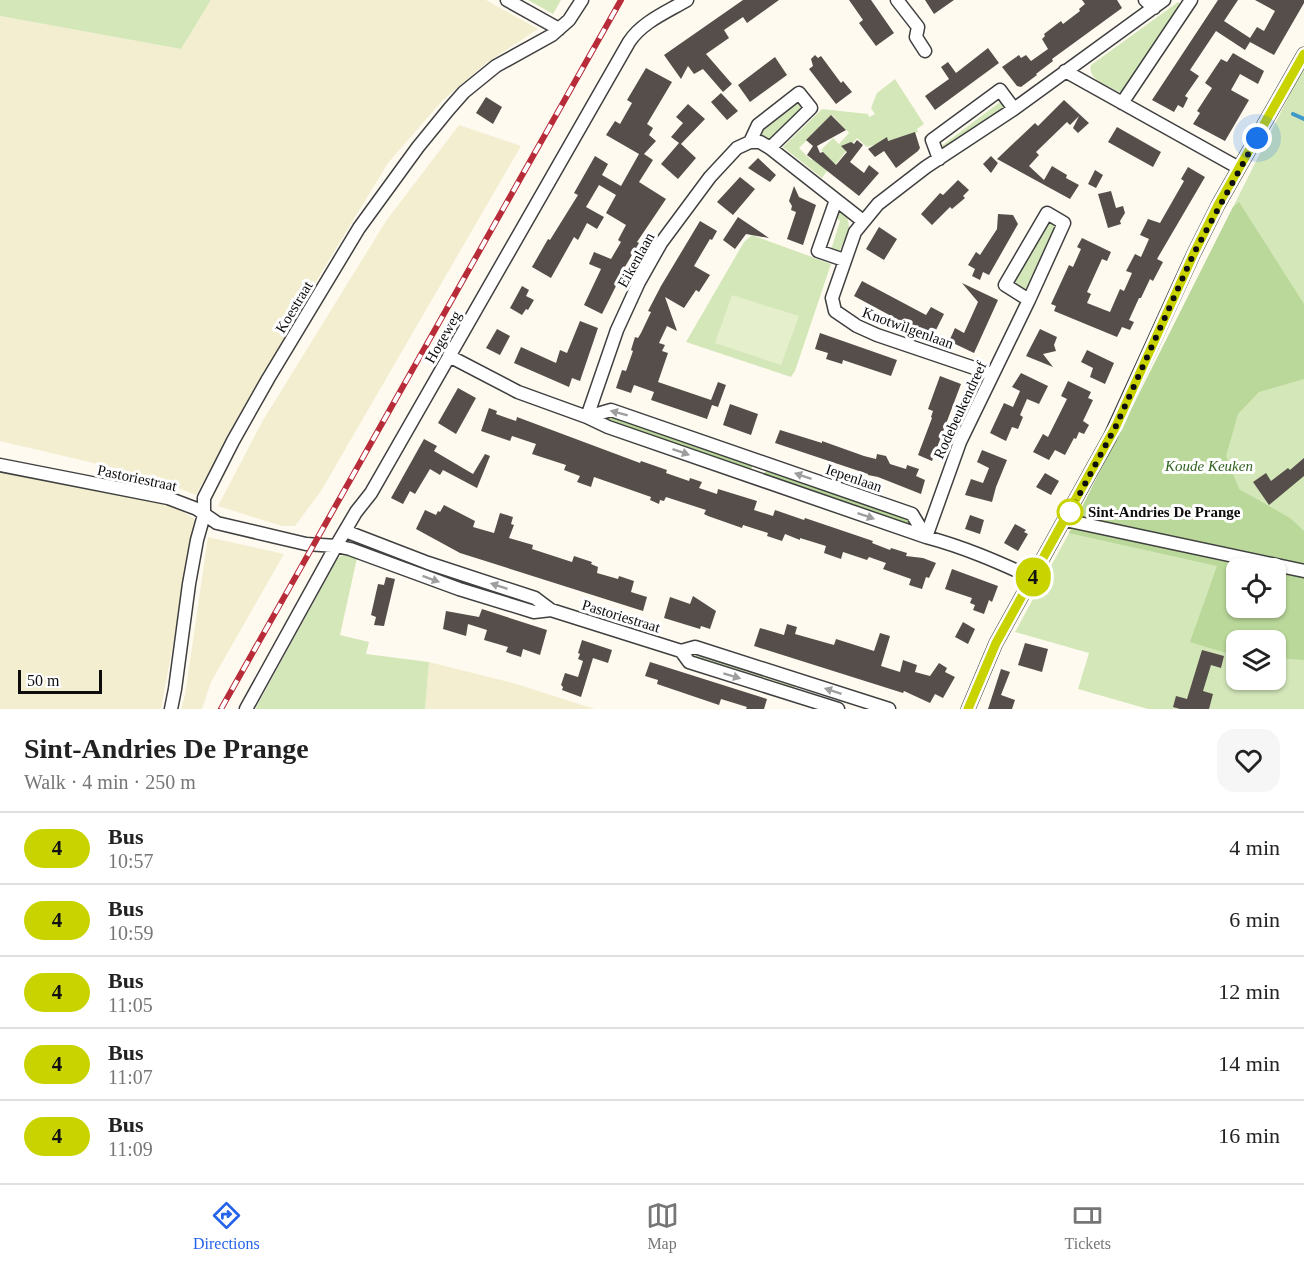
<!DOCTYPE html>
<html lang="en">
<head>
<meta charset="utf-8">
<style>
	:root { --surface:#fff; --page:#f6f6f6; --text:#222; --muted:#767676; --line:#e0e0e0; --accent:#2563eb }
	body { margin:0; font-family:Georgia,serif; background:var(--page); color:var(--text); height:100vh; display:flex; flex-direction:column; font-size:22px; white-space:nowrap }
	* { box-sizing:border-box; margin:0 }
	p { font-size:20px; color:var(--muted) }
	.icon { flex:none; width:33px; height:33px; fill:none; stroke:currentColor; stroke-width:2; stroke-linecap:round; stroke-linejoin:round }
	.map { position:relative; height:709px; overflow:hidden }
	.details { display:flex; flex-direction:column; background:var(--surface); flex:1 }
	.details>* { flex:none }
	.badge { padding:0 12px; border-radius:20px; font-size:21px; line-height:39px }
	.fabs { position:absolute; left:1226px; top:558px; display:grid; gap:12px }
	.fabs a { display:grid; place-items:center; width:60px; height:60px; border-radius:12px; background:var(--surface); box-shadow:0 2px 4px #0004; font-size:30px }
	.scale { position:absolute; left:18px; bottom:15px; width:84px; box-sizing:border-box; padding-left:6px; border:3px solid #0d0d0d; border-top:0; font-size:16px; line-height:21px; white-space:nowrap; color:#0d0d0d; -webkit-text-stroke:4px #fff; paint-order:stroke }
	.you { position:absolute; width:30px; height:30px; margin:-15px; border:4px solid #fff; border-radius:50%; background:#1a73e8; box-shadow:0 0 0 9px #1a73e833 }
	.map>.badge { position:absolute; translate:-50% -50%; box-shadow:0 0 0 3px #fff }
	.round { display:grid; place-items:center; flex:none; width:63px; height:63px; border-radius:18px; background:var(--page) }
	.overview { display:flex; align-items:center; justify-content:space-between; height:102px; padding:0 24px }
	h1 { font-size:28px; font-weight:700; line-height:45px }
	ul { padding:0; list-style:none }
	li { display:flex; align-items:center; gap:18px; height:72px; padding:0 24px; border-top:2px solid var(--line) }
	li div { flex:1 }
	li b { display:block; font-size:22px }
	li em { font-style:normal }
	li .badge { min-width:66px; font-weight:700; text-align:center }
	.tab-bar { display:flex; justify-content:space-around; align-items:center; height:84px; border-top:2px solid var(--line); background:var(--surface); font-size:16px; color:var(--muted) }
	.tab-bar a { display:grid; justify-items:center; gap:3px }
	.tab-bar .current { color:var(--accent) }
	.map>svg:first-child { display:block }
</style>
</head>
<body>
<div class="map">
<svg width="1304" height="709" viewBox="0 0 1304 709">
	<rect width="100%" height="100%" fill="#fefaef"/>
	<path fill="#f3eed0" d="M211,0H486L538,29L485,64L442,101L388,163L321,273L196,495L149,476L0,441V16L181,49Z
		M459,125L521,146L321,491L295,526H282L218,506L262,422L386,221Z
		M0,471L164,500L196,520L161,709H0Z
		M208,537L284,554L211,682L202,709H181L185,695Z
		M429,662L513,683L595,709H425Z"/>
	<path fill="#d4e7b9" fill-rule="evenodd" d="M0,0H211L181,49L0,16Z
		M528,0H561L553,14Z
		M1178,2L1181,4L1126,89L1120,92L1117,91C1107,85 1087,79 1091,65Z
		M1304,66V709H1148L1078,689L1089,653L1015,632L1069,533ZM1236,568H1275V608H1236ZM1236,640H1275V680H1236Z
		M895,79L924,124L917,129L918,132L867,147L857,138L835,165L823,167L827,171L822,178L783,147L822,109L868,114L869,117L875,114L871,108L877,93ZM832,115L849,133L839,144L833,138L821,150L823,152L811,160L799,148Z
		M796,102H799L802,109L772,139L768,140L762,137L761,131L772,120Z
		M1000,102L1005,108L942,150L940,147Z
		M839,209C857,224 846,234 839,253L831,250L840,221L835,216Z
		M1049,221L1056,226L1029,286L1026,289H1020L1014,284V280Z
		M752,235L831,264L795,371L791,377L686,342L744,242Z
		M343,555L357,558L340,635L369,642L366,654L429,662L425,709H255L338,558Z
		M694,652H698L701,656L739,668L744,666L795,684V687L789,690L786,685L748,673L744,675L693,658Z"/>
	<path fill="#b9d899" fill-rule="evenodd" d="M1239,202L1304,304V379L1259,392L1238,414L1226,456L1239,489L1290,518L1304,531V660L1275,658V640H1236V656L1190,642L1217,566L1069,533L1233,207ZM1236,568H1275V608H1236Z
		M608,414L752,464V467L750,470L609,422L606,418Z
		M767,469L907,516L910,522L908,525L766,476L764,474Z"/>
	<path fill="#e5efcb" d="M732,295L799,316L781,365L715,343Z"/>
	<g fill="none" stroke-linecap="round" stroke-linejoin="round">
		<path stroke="#3f99c8" stroke-width="4" d="M1293,114L1304,119"/>
	</g>
	<path fill="#564e4a" d="M743,0H779L747,23L743,17L724,30L729,38L706,54L732,84L723,92L703,69L694,74L688,66L681,79L664,55Z
		M849,0H871L894,33L876,46L859,23L863,20Z
		M925,0H954L934,14Z
		M1082,0H1117L1122,8L1052,59L1053,61L1036,74L1037,75L1021,87L1017,86L1002,67L1019,55L1021,58L1026,55L1031,61L1048,49L1042,39L1045,36L1044,34L1061,21L1063,24L1080,11L1079,9L1085,4Z
		M1218,0H1238L1224,21L1250,38L1257,27L1264,31L1275,11L1255,0H1304V3L1274,55L1250,42L1245,50L1216,31L1190,70L1199,76L1185,96L1188,98L1183,108L1178,105L1174,112L1152,100Z
		M988,48L999,63L935,110L925,96L949,79L941,67L948,62L956,73Z
		M1233,53L1264,71L1258,84L1240,74L1231,90L1249,100L1225,141L1193,124L1200,113L1197,111L1212,88L1205,83L1221,59L1227,62Z
		M815,55L818,58L821,56L841,83L843,81L852,92L836,104L809,69L813,66L811,59Z
		M775,57L787,75L750,102L738,85Z
		M646,68L672,82L647,124L653,128L649,135L656,141L644,154L653,160L639,182L666,199L637,242L639,243L619,277L620,278L602,314L584,305L601,269L589,264L594,252L611,259L621,242L618,240L626,225L606,213L616,195L599,185L586,207L604,217L597,229L587,223L578,240L574,237L551,278L532,267L548,239L550,240L578,195L574,193L595,156L608,164L602,175L621,186L639,154L606,135L615,121L620,124L632,103L627,100Z
		M721,93L738,111L727,120L711,102Z
		M486,97L502,107L493,124L476,113Z
		M1064,100L1089,123L1078,133L1073,128L1079,116L1070,125L1067,122L1036,152L1039,155L1029,166L1044,180L1052,166L1067,175L1066,178L1079,185L1070,199L997,159L1035,123L1038,126Z
		M688,104L705,119L681,144L696,158L678,179L661,164L679,143L671,137L683,123L676,117Z
		M831,115L846,130L817,146L820,153L823,152L836,165L847,152L841,146L851,142L854,144L857,140L863,145L850,162L864,173L869,165L879,173L859,196L807,155L813,146L806,140Z
		M1117,127L1161,152L1153,167L1108,142Z
		M915,132L920,148L918,151L896,168L884,151L875,157L868,149L887,137L888,141Z
		M991,156L998,163L991,173L983,164Z
		M758,158L776,175L770,182L748,168Z
		M1188,167L1205,177L1157,259L1163,262L1153,281L1150,279L1141,298H1139L1129,320L1134,322L1130,330L1122,327L1117,337L1054,311L1056,306L1051,304L1069,265L1073,267L1081,249L1077,247L1082,238L1111,252L1107,261L1102,259L1087,292L1091,294L1087,303L1110,312L1120,289L1124,291L1132,273L1126,271L1135,254L1141,257L1149,239L1140,235L1148,219L1160,223L1184,181L1181,179Z
		M1095,170L1103,175L1096,188L1088,184Z
		M740,177L755,189L733,215L717,202Z
		M958,180L969,190L963,196L965,198L952,209L950,207L932,225L921,214L940,193L943,195Z
		M794,186L799,197L816,205L803,245L787,239L796,212L791,210L792,206L789,201Z
		M1111,191L1116,208L1123,206L1125,213L1120,221L1121,224L1108,228L1098,194Z
		M998,214L1013,215L1018,224L989,275L983,272L980,280L972,276L975,269L968,265L976,252L980,255L997,229Z
		M738,217L769,238L746,234L735,249L723,240Z
		M700,221L717,231L712,240L710,239L694,266L710,275L699,292L696,290L684,308L665,297L677,331L667,326L659,343L665,345L662,351L668,353L658,382L711,400L718,382L726,385L718,407L712,405L707,419L651,400L654,392L634,385L631,393L616,388L622,370L626,371L633,351L631,350L635,337L638,338L641,333L651,312L648,311L661,286Z
		M879,227L897,239L884,260L866,249Z
		M862,281L926,315L931,307L944,314L932,338L854,296Z
		M962,283L998,300L974,353L953,343L954,340L950,339L955,328L964,333L978,302Z
		M522,286L529,290L526,296L534,300L528,310L526,309L522,315L510,308Z
		M580,321L598,328L580,381L572,378L569,387L514,363L521,347L556,363L560,350L567,353Z
		M497,329L510,336L500,355L486,348Z
		M1040,329L1057,337L1054,345L1056,351L1043,354L1053,367L1026,356Z
		M820,333L897,360L891,376L843,360L842,364L826,359L828,353L815,349Z
		M1087,350L1114,363L1105,384L1090,377L1093,368L1081,362Z
		M1021,373L1048,386L1039,404L1027,399L1020,415L1023,417L1018,429L1012,427L1006,441L990,433L1004,403L1013,407L1020,391L1012,387Z
		M940,376L961,384L932,461L918,455L932,418L931,417L933,411L928,409Z
		M1068,381L1091,392L1088,398L1093,400L1083,421L1089,425L1084,434L1079,432L1076,439L1074,438L1065,455L1055,450L1049,460L1033,452L1043,434L1048,437L1067,399L1061,396Z
		M458,388L476,398L456,434L438,423Z
		M730,404L758,414L751,435L723,425Z
		M489,408L497,411L496,414L516,421L517,417L640,463L641,461L667,470L666,473L689,481L690,478L702,482L699,488L717,494L718,489L757,501L754,510L773,516L775,510L804,520L805,518L873,541L872,543L890,550L891,548L907,553L906,556L923,558L936,563L929,578L926,577L922,589L909,585L911,579L883,569L886,563L869,557L867,560L843,552L841,559L824,553L826,546L800,538V540L785,534L782,541L767,536L768,533L743,525L742,528L708,516L704,514L706,510L666,497L664,501L660,500L659,504L650,500L651,497L594,477L591,487L577,482L580,476L564,470L566,465L532,454L536,444L512,436L510,441L481,431Z
		M780,430L822,443V441L864,456L876,459L877,454L886,456L890,464L906,469L907,465L919,469L916,476L925,480L921,494L878,477L868,475V474L775,443Z
		M424,439L437,446L434,451L473,474L485,454L490,456L477,488L443,470L440,475L430,469L415,494L410,491L403,504L391,498Z
		M982,450L1007,460L996,487L992,502L965,495L971,479L983,483L989,468L977,462Z
		M1304,458V476L1269,505L1253,482L1266,473L1271,481L1288,468L1290,470Z
		M1045,473L1059,481L1051,495L1036,487Z
		M444,505L475,521L473,527L494,533L500,513L513,517L511,524L514,525L509,538L533,545L532,549L572,562L574,556L592,562L591,564L598,567L597,573L618,579L619,576L634,581L631,592L647,597L643,611L460,553L416,529L425,510L436,515L438,511L440,512Z
		M970,515L984,520L980,534L965,529Z
		M1015,524L1026,530L1024,532L1028,534L1018,551L1004,543Z
		M952,569L998,586L992,602L989,600L984,614L973,610L975,605L970,603L972,598L945,589Z
		M386,577L395,579L384,626L374,625L376,617L371,615L378,584L384,585Z
		M693,596L716,611L710,629L701,626L700,629L664,618L670,597L690,604Z
		M482,609L547,630L540,655L523,649L521,657L506,652L508,647L484,640L487,630L468,624L466,636L443,629L446,611L479,617Z
		M963,622L975,629L968,644L955,637Z
		M787,624L797,627L795,634L834,645L836,639L874,651L880,633L890,636L881,666L900,672L903,660L917,665L915,672L930,676L939,663L947,668L945,672L955,677L943,698L935,694L930,703L904,691L903,693L754,646L760,628L784,635Z
		M582,640L612,650L608,663L593,658L581,697L562,690L563,687L561,685L565,673L578,677L583,661L578,659L580,654L578,653Z
		M1025,643L1048,649L1042,672L1018,665Z
		M1202,650L1224,656L1221,668L1211,665L1203,691L1213,694L1209,709H1180L1173,707L1176,696L1187,699Z
		M650,662L767,699L764,709H746L747,707L721,699L719,705L657,684L658,680L645,676Z
		M1001,669L1010,672L1001,695L1015,700L1012,709H988Z"/>
	<g fill="none" stroke-linecap="round" stroke-linejoin="round">
		<defs>
			<path id="minor" d="M507,0L559,29
				M897,0L918,27L916,37L925,51
				M1145,0L1154,8
				M1065,71L1239,168
				M1122,103L1191,0
				M750,142H760L770,148L863,221
				M939,159L932,140L1000,90L1014,109
				M836,200L818,251L844,260
				M1047,213L1064,223L1029,300L1005,285Z
				M449,356L518,392L587,417L608,427L926,537C964,547 998,562 1033,578
				M992,374L877,335L857,326L835,311L832,298L855,232L878,204L926,167L1014,109L1164,0
				M587,417L617,330L639,282L661,243L710,177L737,148L750,142L758,125L799,93L811,108L770,148
				M587,417L611,410L912,514L926,537
				M0,465L168,498L197,509L217,523L306,544L336,546L350,549L459,589L534,612L551,610
				M1065,520L1304,571
				M345,531L428,563L535,598L551,610L681,651L695,647L889,709
				M926,537L960,442L1029,300
				M681,651L689,662L838,709
				M171,709L175,689L189,584L197,540L204,515V498L233,441L268,379L359,228L418,147L449,109L464,92L496,66L552,35L569,20L582,0
				M246,709L336,546L356,512L371,493L629,42C642,22 667,12 687,0
				M968,709L996,643L1110,437L1194,253L1218,205L1304,54"/>
		</defs>
		<use href="#minor" stroke="#404040" stroke-width="15"/>
		<use href="#minor" stroke="#fff" stroke-width="12"/>
		<defs>
			<path id="rail" d="M221,709L621,0"/>
		</defs>
		<use href="#rail" stroke="#b82b39" stroke-width="6"/>
		<use href="#rail" stroke="#fff" stroke-width="4" stroke-dasharray="11" stroke-linecap="butt"/>
	</g>
	<defs><path id="oneway-solid" d="M-6-.8H1V-3.2L6.5 0L1 3.2V.8H-6Z" transform="scale(1.5)"/></defs>
	<g fill="#9e9e9e">
		<use href="#oneway-solid" transform="translate(619 413) rotate(-165)"/>
		<use href="#oneway-solid" transform="translate(681 452) rotate(19)"/>
		<use href="#oneway-solid" transform="translate(803 476) rotate(-161)"/>
		<use href="#oneway-solid" transform="translate(866 516) rotate(19)"/>
		<use href="#oneway-solid" transform="translate(431 579) rotate(20)"/>
		<use href="#oneway-solid" transform="translate(499 586) rotate(-162)"/>
		<use href="#oneway-solid" transform="translate(732 676) rotate(17)"/>
		<use href="#oneway-solid" transform="translate(833 691) rotate(-162)"/>
	</g>
	<g fill="none" stroke-linecap="round" stroke-linejoin="round">
		<defs>
			<path id="line" d="M968,709L996,643L1116,426L1194,253L1218,205L1304,54"/>
		</defs>
		<use href="#line" stroke="#fff" stroke-width="14"/>
		<use href="#line" stroke="#c8d300" stroke-width="9"/>
		<path stroke="#0d0d0d" stroke-width="6" stroke-dasharray="0 10.8" d="M1070,512L1116,426L1194,253L1257,138"/>
	</g>
	<circle fill="#fff" stroke="#c8d300" stroke-width="3" cx="1070" cy="512" r="12"/>
	<g text-anchor="middle" dominant-baseline="central" stroke-width="6" stroke-linejoin="round" paint-order="stroke">
		<g font-size="15" fill="#0d0d0d" stroke="#fff">
			<text transform="translate(636 260) rotate(-61)">Eikenlaan</text>
			<text transform="translate(294 307) rotate(-59)">Koestraat</text>
			<text transform="translate(908 328) rotate(20)">Knotwilgenlaan</text>
			<text transform="translate(443 337) rotate(-60)">Hogeweg</text>
			<text transform="translate(960 410) rotate(-65)">Rodebeukendreef</text>
			<text transform="translate(137 478) rotate(12)">Pastoriestraat</text>
			<text transform="translate(854 478) rotate(19)">Iepenlaan</text>
			<text transform="translate(621 616) rotate(17)">Pastoriestraat</text>
		</g>
		<g font-size="15" font-style="italic" fill="#326320" stroke="#fff">
			<text x="1209" y="466">Koude Keuken</text>
		</g>
		<g font-size="15" font-weight="bold" fill="#0d0d0d" stroke="#fff" text-anchor="start">
			<text x="1088" y="512">Sint-Andries De Prange</text>
		</g>
	</g>
</svg>
<div class="fabs">
<a><svg class="icon" aria-label="locate" viewBox="0 0 24 24"><circle cx="12" cy="12" r="6"/><path d="M12 2v4M12 18v4M2 12h4M18 12h4"/></svg></a>
<a><svg class="icon" aria-label="layers" viewBox="0 0 24 24"><path d="M12 4l9 5-9 5-9-5zM3 14l9 5 9-5"/></svg></a>
</div>
<div class="scale">50 m</div>
<div class="you" style="left:1257px;top:138px"></div>
<b class="badge" style="left:1033px;top:577px;background:#c8d300;color:#111">4</b>
</div>
<section class="details">
<div class="overview"><div><h1>Sint-Andries De Prange</h1><p>Walk · 4 min · 250 m</p></div><a class="round"><svg class="icon" aria-label="heart" viewBox="0 0 24 24"><path d="M12 20l-8-8c-3-5 5-10 8-4 3-6 11-1 8 4z"/></svg></a></div>
<ul>
<li><span class="badge" style="background:#c8d300;color:#111">4</span><div><b>Bus</b><p>10:57</p></div><em>4 min</em></li>
<li><span class="badge" style="background:#c8d300;color:#111">4</span><div><b>Bus</b><p>10:59</p></div><em>6 min</em></li>
<li><span class="badge" style="background:#c8d300;color:#111">4</span><div><b>Bus</b><p>11:05</p></div><em>12 min</em></li>
<li><span class="badge" style="background:#c8d300;color:#111">4</span><div><b>Bus</b><p>11:07</p></div><em>14 min</em></li>
<li><span class="badge" style="background:#c8d300;color:#111">4</span><div><b>Bus</b><p>11:09</p></div><em>16 min</em></li>
</ul>
</section>
<nav class="tab-bar">
<a class="current"><svg class="icon" aria-label="directions" viewBox="0 0 24 24"><path d="M12 3l9 9-9 9-9-9zM9 14v-3h6M13 9l2 2-2 2"/></svg>Directions</a>
<a><svg class="icon" aria-label="map" viewBox="0 0 24 24"><path d="M3 6l6-2 6 2 6-2v14l-6 2-6-2-6 2zM9 4v14M15 6v14"/></svg>Map</a>
<a><svg class="icon" aria-label="tickets" viewBox="0 0 24 24"><path d="M3 7h18v10H3zM15 7v10"/></svg>Tickets</a>
</nav>
</body>
</html>
